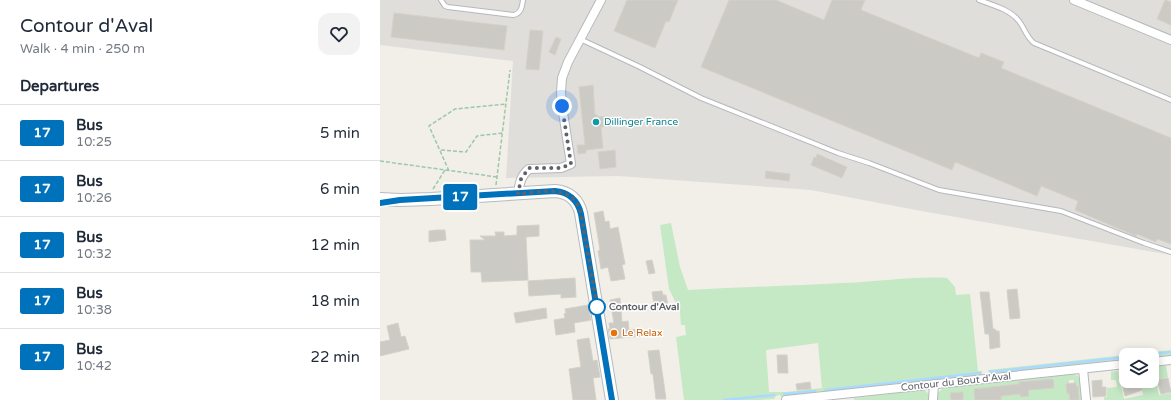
<!DOCTYPE html>
<html lang="en">
<head>
<meta charset="utf-8">
<style>
	:root { --surface:#fff; --page:#f2f2f3; --text:#1f2937; --muted:#747a83; --line:#e0e1e3 }
	body { margin:0; font-family:"Varela Round",sans-serif; background:var(--page); color:var(--text); height:100vh; display:flex; flex-direction:column; font-size:15px; white-space:nowrap }
	* { box-sizing:border-box; margin:0 }
	p { font-size:13px; color:var(--muted) }
	.icon { flex:none; width:22px; height:22px; fill:none; stroke:currentColor; stroke-width:2; stroke-linecap:round; stroke-linejoin:round }
	.map { position:relative; flex:1; overflow:hidden }
	.details { display:flex; flex-direction:column; background:var(--surface); width:380px }
	.details>* { flex:none }
	.badge { padding:0 8px; border-radius:3px; font-size:14px; line-height:26px }
	.buttons { position:absolute; left:739px; top:348px; display:grid; gap:8px }
	.buttons a { display:grid; place-items:center; width:40px; height:40px; border-radius:8px; background:var(--surface); box-shadow:0 2px 10px #0003; font-size:20px }
	.you { position:absolute; width:20px; height:20px; margin:-10px; border:3px solid #fff; border-radius:50%; background:#1a73e8; box-shadow:0 0 0 6px #1a73e833 }
	.map>.badge { position:absolute; translate:-50% -50%; box-shadow:0 0 0 2px #fff }
	h2 { padding:0 20px; font-size:15px; line-height:36px }
	.round { display:grid; place-items:center; flex:none; width:42px; height:42px; border-radius:12px; background:var(--page) }
	.headline { display:flex; align-items:center; justify-content:space-between; height:68px; padding:0 20px }
	h1 { font-size:19px; font-weight:600; line-height:30px }
	ul { padding:0; list-style:none }
	li { display:flex; align-items:center; gap:12px; height:56px; padding:0 20px; border-top:1px solid var(--line) }
	li div { flex:1 }
	li b { display:block; font-size:15px }
	li em { font-style:normal }
	li .badge { min-width:44px; font-weight:700; text-align:center }
	main { display:flex; flex:1; min-height:0 }
	.map>svg:first-child { display:block }
</style>
</head>
<body>
<main>
<section class="details">
<div class="headline"><div><h1>Contour d'Aval</h1><p>Walk · 4 min · 250 m</p></div><a class="round"><svg class="icon" aria-label="heart" viewBox="0 0 24 24"><path d="M12 20l-8-8c-3-5 5-10 8-4 3-6 11-1 8 4z"/></svg></a></div>
<h2>Departures</h2>
<ul>
<li><span class="badge" style="background:#0072bc;color:#fff">17</span><div><b>Bus</b><p>10:25</p></div><em>5 min</em></li>
<li><span class="badge" style="background:#0072bc;color:#fff">17</span><div><b>Bus</b><p>10:26</p></div><em>6 min</em></li>
<li><span class="badge" style="background:#0072bc;color:#fff">17</span><div><b>Bus</b><p>10:32</p></div><em>12 min</em></li>
<li><span class="badge" style="background:#0072bc;color:#fff">17</span><div><b>Bus</b><p>10:38</p></div><em>18 min</em></li>
<li><span class="badge" style="background:#0072bc;color:#fff">17</span><div><b>Bus</b><p>10:42</p></div><em>22 min</em></li>
</ul>
</section>
<div class="map">
<svg width="791" height="400" viewBox="0 0 791 400">
	<rect width="100%" height="100%" fill="#f1efe8"/>
	<path fill="#e0deda" d="M0,0H791V255L536,210L431,190L238,176L126,178L133,61L0,45Z"/>
	<path fill="#c5e8c5" fill-rule="evenodd" d="M291,223L300,267L308,290C360,287 412,286 463,283C498,282 532,276 567,278L575,287L576,295L590,294L598,371H602V374L600,376L442,394L441,391L437,392L438,394L402,398L400,395L396,396L394,399L380,400H304L296,337L306,335L305,325H301L300,311L289,289L280,225ZM438,343L442,388L406,392H389L386,350Z
		M791,350V357L772,359V355H746V362L609,375L608,370Z
		M772,366H786L788,377L776,380L779,395L791,393V400H724V397H727V388L737,387L736,380H731V372L738,371L744,399L763,395L760,381H772Z
		M694,374L699,377L702,400H699L696,383H694V380H689V384H686V393H689L690,400H621V396L636,394L635,385L618,386L619,394L616,400H583V392L571,400H557L558,393L563,388Z
		M544,390L549,394L548,400H474V398Z"/>
	<g fill="none" stroke-linecap="round" stroke-linejoin="round">
		<path stroke="#aadaff" stroke-width="2.5" d="M761,355L791,352
			M610,372L746,357
			M446,390L600,373
			M404,394L435,391
			M344,400L394,395"/>
	</g>
	<path fill="#cccac5" stroke="#d6d1c6" d="M247,0H298L289,22L286,21L275,48L234,31Z
		M349,0H396L444,20L452,0H485L481,10L599,58L601,53L624,62L621,68L791,138V244L777,239L776,242L757,234L756,236L695,210L698,201L661,186L657,196L575,162L572,170L321,67Z
		M785,0L791,2V25L777,19Z
		M14,13L127,26L124,50L11,37Z
		M150,30L163,31L159,70L146,69Z
		M176,37L181,39L175,55L169,52Z
		M213,85L215,115H217L218,117L228,116L229,126L221,127L223,148L206,150V153L198,154L197,145H205L199,87Z
		M235,150L236,167L220,169L218,152Z
		M437,154L467,167L462,178L431,165L434,157L436,158Z
		M386,171L410,174L409,181L385,178Z
		M223,211L225,222L229,221L230,229L238,227L245,264L242,265L245,279L231,281L228,267L221,269L218,251L220,250L214,213Z
		M159,225V236L146,237L148,280L102,282L101,272H91L90,240H105L100,236H116L115,232H124V236L137,235V226Z
		M57,230H65L66,240L49,242V231Z
		M272,260L275,273L269,274L266,261Z
		M195,278L196,297L181,298V294L149,296L148,281Z
		M637,289L640,318L630,319L627,290Z
		M282,291L283,295H286L288,306H284L285,309L275,310L272,292Z
		M600,292H609L613,329H615L616,331H619L620,347L610,349L609,334H605Z
		M240,298L242,322L248,321L249,330L263,329V336L230,339L228,329H230L229,323H234L230,300Z
		M208,305L211,320L194,323L195,332L176,335L174,320L185,318L184,314L186,313L185,309Z
		M166,308L167,318L136,323L134,313Z
		M18,323L21,337L25,336L29,349L0,356V342L10,340L7,326Z
		M209,338L213,361L217,360L220,377L213,378L216,400H193L189,369L201,367L197,340Z
		M279,350L286,399H276L273,374H271L268,351Z
		M397,355H407L408,373H398Z
		M788,378L791,392L781,394L777,380Z
		M673,379L674,388L648,390L649,396L641,397L640,394L621,396V400H595L594,389L639,384V382Z
		M722,380V387H726V396L713,397L712,381Z
		M760,381L762,390L745,396L742,384Z
		M430,382L431,389L417,390L416,384Z
		M694,383H696V386H698L699,400H690L689,393L687,394L686,384Z
		M583,392V400H571L570,393Z"/>
	<g fill="none" stroke-linecap="round" stroke-linejoin="round">
		<defs>
			<path id="lane" d="M61,0L65,6L68,7L133,15C141,14 142,7 143,0
				M599,0C612,5 629,9 638,20C645,28 646,37 654,43L791,100
				M200,39L260,67L321,98L458,153L489,163L559,190L681,211L764,243L791,252"/>
			<path id="street" d="M694,0L791,40
				M138,194C139,184 141,175 149,169L181,168L191,164L182,106L181,92L182,78L188,62L221,0
				M772,362L791,360
				M703,369L706,400
				M406,400L746,364
				M553,400L554,384"/>
			<path id="secondary" d="M0,199L20,200L51,199L175,191C189,192 198,200 201,213L232,400"/>
		</defs>
		<use href="#lane" stroke="#b5b8bc" stroke-width="6"/>
		<use href="#street" stroke="#b5b8bc" stroke-width="10"/>
		<use href="#secondary" stroke="#b6babf" stroke-width="14"/>
		<path stroke="#9cc7a9" stroke-width="1.5" stroke-dasharray="4 2" stroke-linecap="butt" d="M61,150L86,152L97,136L122,133
			M0,161L117,177
			M69,171L49,126L75,109L126,104
			M116,185L130,70
			M53,189L65,170"/>
		<use href="#lane" stroke="#fff" stroke-width="4"/>
		<use href="#street" stroke="#fff" stroke-width="8"/>
		<use href="#secondary" stroke="#fff" stroke-width="12"/>
	</g>
	<g fill="none" stroke-linecap="round" stroke-linejoin="round">
		<defs>
			<path id="line" d="M0,203L20,200L175,191C188,192 198,200 201,214L232,400"/>
		</defs>
		<use href="#line" stroke="#fff" stroke-width="9"/>
		<use href="#line" stroke="#0072bc" stroke-width="6"/>
		<path stroke="#5f6368" stroke-width="4" stroke-dasharray="0 7.2" d="M182,106L191,164L181,168H149L141,179L138,194C161,192 194,183 201,214L217,307"/>
	</g>
	<circle fill="#0f9aa8" stroke="#fff" stroke-width="1.5" cx="216" cy="122" r="4"/>
	<circle fill="#fff" stroke="#0072bc" stroke-width="2" cx="217" cy="307" r="8"/>
	<circle fill="#e8710a" stroke="#fff" stroke-width="1.5" cx="234" cy="333" r="4"/>
	<g text-anchor="middle" dominant-baseline="central" stroke-width="3" stroke-linejoin="round" paint-order="stroke">
		<g font-size="10" fill="#0d838f" stroke="#fff" text-anchor="start">
			<text x="224" y="122">Dillinger France</text>
		</g>
		<g font-size="10" font-weight="bold" fill="#5f6368" stroke="#fff" text-anchor="start">
			<text x="229" y="307">Contour d'Aval</text>
		</g>
		<g font-size="10" fill="#c56008" stroke="#fff" text-anchor="start">
			<text x="242" y="333">Le Relax</text>
		</g>
		<g font-size="10" fill="#5f6368" stroke="#fff">
			<text transform="translate(576 382) rotate(-6)">Contour du Bout d'Aval</text>
		</g>
	</g>
</svg>
<div class="buttons">
<a><svg class="icon" aria-label="layers" viewBox="0 0 24 24"><path d="M12 4l9 5-9 5-9-5zM3 14l9 5 9-5"/></svg></a>
</div>
<div class="you" style="left:182px;top:106px"></div>
<b class="badge" style="left:80px;top:197px;background:#0072bc;color:#fff">17</b>
</div>
</main>
</body>
</html>
